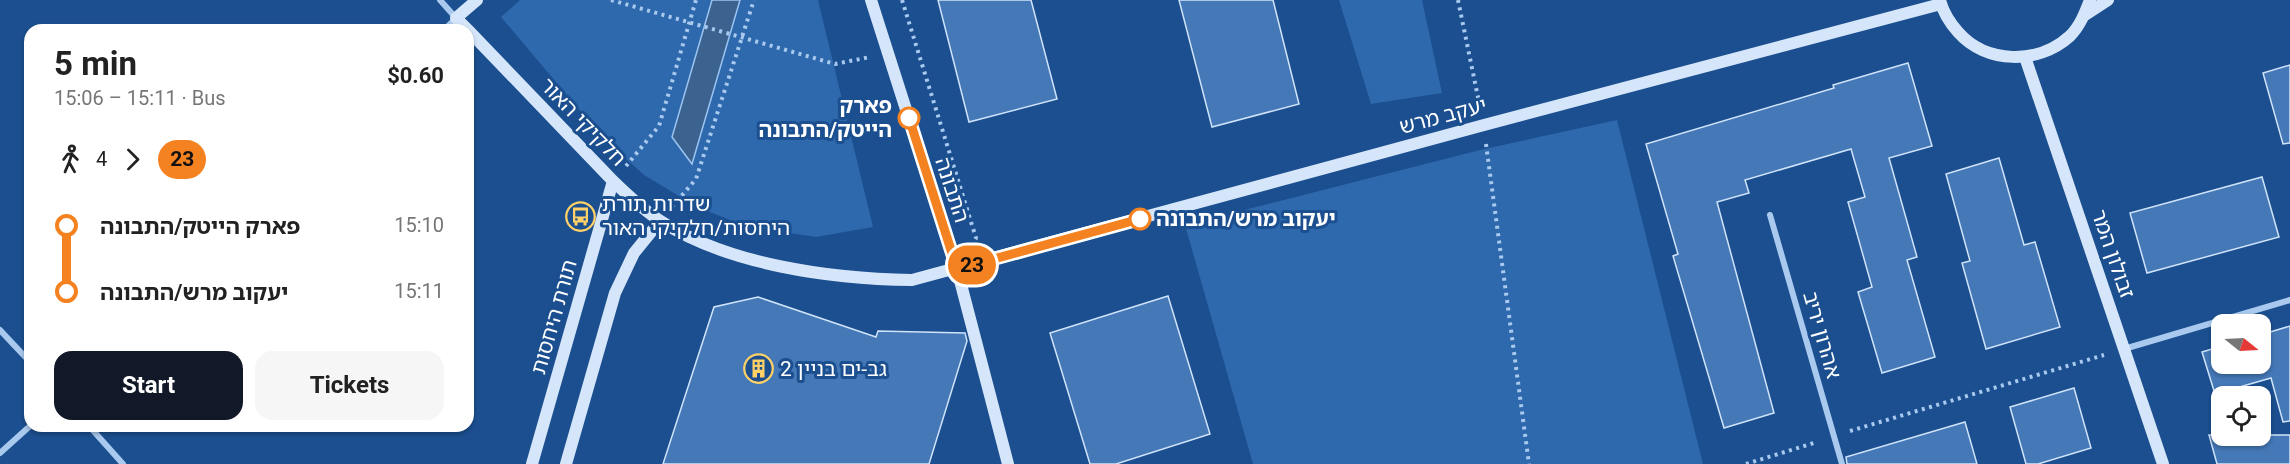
<!DOCTYPE html>
<html lang="en">
<head>
<meta charset="utf-8">
<style>
	:root { --surface:#fff; --page:#f6f6f6; --text:#222; --muted:#767676; --accent:#111827 }
	body { margin:0; font-family:Roboto,"Noto Sans Hebrew",sans-serif; background:var(--page); color:var(--text); height:100vh; display:flex; flex-direction:column; font-size:22px; white-space:nowrap }
	* { box-sizing:border-box; margin:0 }
	p { font-size:20px; color:var(--muted) }
	.icon { flex:none; width:33px; height:33px; fill:none; stroke:currentColor; stroke-width:2; stroke-linecap:round; stroke-linejoin:round }
	.map { position:relative; flex:1; overflow:hidden }
	.sheet { position:absolute; left:24px; top:24px; width:450px; height:408px; display:flex; flex-direction:column; background:var(--surface); border-radius:18px; box-shadow:0 2px 4px #0004 }
	.sheet>* { flex:none }
	.badge { padding:0 12px; border-radius:20px; font-size:21px; line-height:39px }
	.needle { width:39px; rotate:108deg }
	.fabs { position:absolute; left:2211px; top:314px; display:grid; gap:12px }
	.fabs a { display:grid; place-items:center; width:60px; height:60px; border-radius:12px; background:var(--surface); box-shadow:0 2px 4px #0004; font-size:30px }
	.map>.badge { position:absolute; translate:-50% -50%; box-shadow:0 0 0 3px #fff }
	.legs { display:flex; align-items:center; gap:9px; height:66px; padding:0 30px; font-size:20px }
	.legs p { margin-inline-start:auto }
	.headline { display:flex; align-items:center; justify-content:space-between; height:102px; padding:0 30px }
	h1 { font-size:33px; font-weight:700; line-height:45px }
	.action { display:flex; gap:12px; margin-top:auto; padding:12px 30px }
	.action a { flex:1; height:69px; border-radius:18px; background:var(--accent); color:#fff; font-size:24px; font-weight:700; line-height:69px; text-align:center }
	.action a+a { background:var(--page); color:var(--text) }
	ul { padding:0 30px; list-style:none }
	li { display:flex; align-items:center; gap:21px; height:66px; font-size:22px }
	li i { display:grid; place-items:center; width:9px; height:100%; margin:0 8px; background:currentColor }
	li i::after { content:''; width:15px; height:15px; margin:-8px; border:4px solid; border-radius:50%; background:var(--surface) }
	li p { margin-inline-start:auto }
	li:first-child i { background:linear-gradient(#0000 50%,currentColor 0) }
	li:last-child i { background:linear-gradient(currentColor 50%,#0000 0) }
	.map>svg:first-child { display:block }
</style>
</head>
<body>
<div class="map">
<svg width="2290" height="464" viewBox="0 0 2290 464">
	<rect width="100%" height="100%" fill="#1b4f8f"/>
	<path fill="#2e69ad" d="M520,0H818L873,227L816,237L745,226L697,207L644,175L604,139L501,17Z
		M1339,0H1422L1442,93L1371,104Z
		M1617,120L1703,464H1253L1185,225L1480,150Z"/>
	<path fill="#3c6290" stroke="#9cc4f0" stroke-width="1.5" d="M712,0H740L692,164L672,137Z"/>
	<path fill="#4478b7" stroke="#cfe3fa" stroke-width="1.5" d="M938,0H1031L1057,99L969,122Z
		M1179,0H1273L1299,104L1212,127Z
		M1908,63L1932,146L1889,158L1917,257L1907,260L1935,357L1882,373L1858,292L1872,287L1848,202L1865,197L1851,149L1745,180L1749,193L1717,202L1774,413L1724,428L1673,256L1678,254L1646,144L1834,88L1833,85Z
		M2290,65V143L2283,144L2263,73Z
		M1999,158L2024,245L2035,242L2060,327L1986,349L1962,263L1970,261L1946,174Z
		M2262,177L2279,237L2147,273L2130,213Z
		M1168,296L1210,434L1116,464H1090L1050,333Z
		M758,297L876,337L878,331L965,333L967,341L929,464H663L714,307Z
		M2290,326V421L2283,422L2271,378L2215,394L2202,352L2222,346V363H2260V335Z
		M2074,388L2091,448L2038,464H2026L2010,407Z
		M1965,422L1977,464H1847L1846,457Z
		M2209,435H2290V464H2217Z"/>
	<g fill="none" stroke-linecap="round" stroke-linejoin="round">
		<path stroke="#a9c9ee" stroke-width="4" stroke-dasharray="3 4.5" stroke-linecap="butt" d="M611,0L835,64L870,57
			M902,0L976,238L973,242
			M1458,0L1480,107
			M1486,144L1529,464
			M626,166L659,126L696,0
			M672,207L696,179L754,0
			M1850,431L2104,355
			M1746,464L1817,442"/>
		<path stroke="#a9c9ee" stroke-width="6" d="M440,0L456,18L444,30
			M1770,215L1842,464
			M0,330L30,362
			M2124,349L2290,300
			M89,426L123,464
			M0,453L30,426"/>
		<path stroke="#d6e6fa" stroke-width="12" d="M871,0L957,269L1008,464
			M1940,0C1943,12 1950,23 1958,32C1986,64 2038,65 2070,36C2080,26 2085,13 2090,0
			M2085,15L2108,0
			M468,30L613,181C628,195 642,209 659,220C727,265 832,279 912,280L1484,125L1941,4
			M468,30L456,18L477,0
			M2025,57L2163,464
			M532,464L613,181
			M566,464L615,293L634,253L660,221"/>
	</g>
	<g fill="none" stroke-linecap="round" stroke-linejoin="round">
		<defs>
			<path id="line-1" d="M909,118L957,269L1140,219"/>
		</defs>
		<use href="#line-1" stroke="#fff" stroke-width="14"/>
		<use href="#line-1" stroke="#f58220" stroke-width="9"/>
	</g>
	<defs>
		<symbol id="bus-ring" viewBox="-11 -11 22 22"><circle r="9.5" fill="#1b4f8f" stroke="#ffd166" stroke-width="1.5"/><path d="M-5-6H5V4H4V6H2V4H-2V6H-4V4H-5ZM-3.5-4V0h7V-4ZM-3.5 1.2v1.5H-2V1.2ZM2 1.2v1.5H3.5V1.2Z" fill="#ffd166"/></symbol>
		<symbol id="building-ring" viewBox="-11 -11 22 22"><circle r="9.5" fill="#1b4f8f" stroke="#ffd166" stroke-width="1.5"/><path d="M-4-6H4V6H1V3H-1V6H-4ZM-2.5-4.3h1.7v1.8h-1.7ZM.8-4.3h1.7v1.8H.8ZM-2.5-1h1.7V.8h-1.7ZM.8-1h1.7V.8H.8Z" fill="#ffd166"/></symbol>
	</defs>
	<g fill-rule="evenodd">
		<use href="#bus-ring" x="564" y="200" width="33" height="33"/>
		<use href="#building-ring" x="742" y="352" width="33" height="33"/>
	</g>
	<g fill="#fff" stroke="#f58220" stroke-width="3">
		<circle cx="909" cy="118" r="10"/>
		<circle cx="1140" cy="219" r="10"/>
	</g>
	<g text-anchor="middle" dominant-baseline="central" stroke-width="6" stroke-linejoin="round" paint-order="stroke">
		<g font-size="21" font-weight="bold" fill="#fff" stroke="#1b4f8f" text-anchor="end">
			<text x="892" y="106">פארק<tspan x="892" dy="24">הייטק/התבונה</tspan></text>
			<text x="1156" y="219" text-anchor="start">יעקוב מרש/התבונה</text>
		</g>
		<g font-size="21" fill="#fff" stroke="#1b4f8f">
			<text transform="translate(1443 116) rotate(-15)">יעקב מרש</text>
			<text transform="translate(583 122) rotate(46)">חלקיקי האור</text>
			<text transform="translate(952 190) rotate(72)">התבונה</text>
			<text transform="translate(2113 254) rotate(71)">זבולון המר</text>
			<text transform="translate(554 317) rotate(-74)">תורת היחסות</text>
			<text transform="translate(1822 335) rotate(74)">אהרון יריב</text>
		</g>
		<g font-size="21" fill="#fff" stroke="#1b4f8f" text-anchor="start">
			<text x="602" y="204">שדרות תורת<tspan x="602" dy="24">היחסות/חלקיקי האור</tspan></text>
			<text x="780" y="369">גב-ים בניין 2</text>
		</g>
	</g>
</svg>
<div class="fabs">
<a><svg class="needle" viewBox="-14 -14 28 28"><path d="M0-13l5 13h-10z" fill="#e53935"/><path d="M0 13l5-13h-10z" fill="#767676"/></svg></a>
<a><svg class="icon" aria-label="locate" viewBox="0 0 24 24"><circle cx="12" cy="12" r="6"/><path d="M12 2v4M12 18v4M2 12h4M18 12h4"/></svg></a>
</div>
<b class="badge" style="left:972px;top:265px;background:#f58220;color:#111">23</b>
<section class="sheet">
<div class="headline"><div><h1>5 min</h1><p>15:06 – 15:11 · Bus</p></div><b>$0.60</b></div>
<div class="legs"><svg class="icon" aria-label="walk" viewBox="0 0 24 24"><circle cx="13" cy="4" r="2"/><path d="M13 8l-2 6 4 7M11 14l-3 7M7 12l3-4h3l4 4"/></svg>4<svg class="icon" aria-label="forward" viewBox="0 0 24 24"><path d="M9 5l7 7-7 7"/></svg><b class="badge" style="background:#f58220;color:#111">23</b></div>
<ul>
<li><i style="color:#f58220"></i><b>פארק הייטק/התבונה</b><p>15:10</p></li>
<li><i style="color:#f58220"></i><b>יעקוב מרש/התבונה</b><p>15:11</p></li>
</ul>
<div class="action"><a>Start</a><a>Tickets</a></div>
</section>
</div>
</body>
</html>
